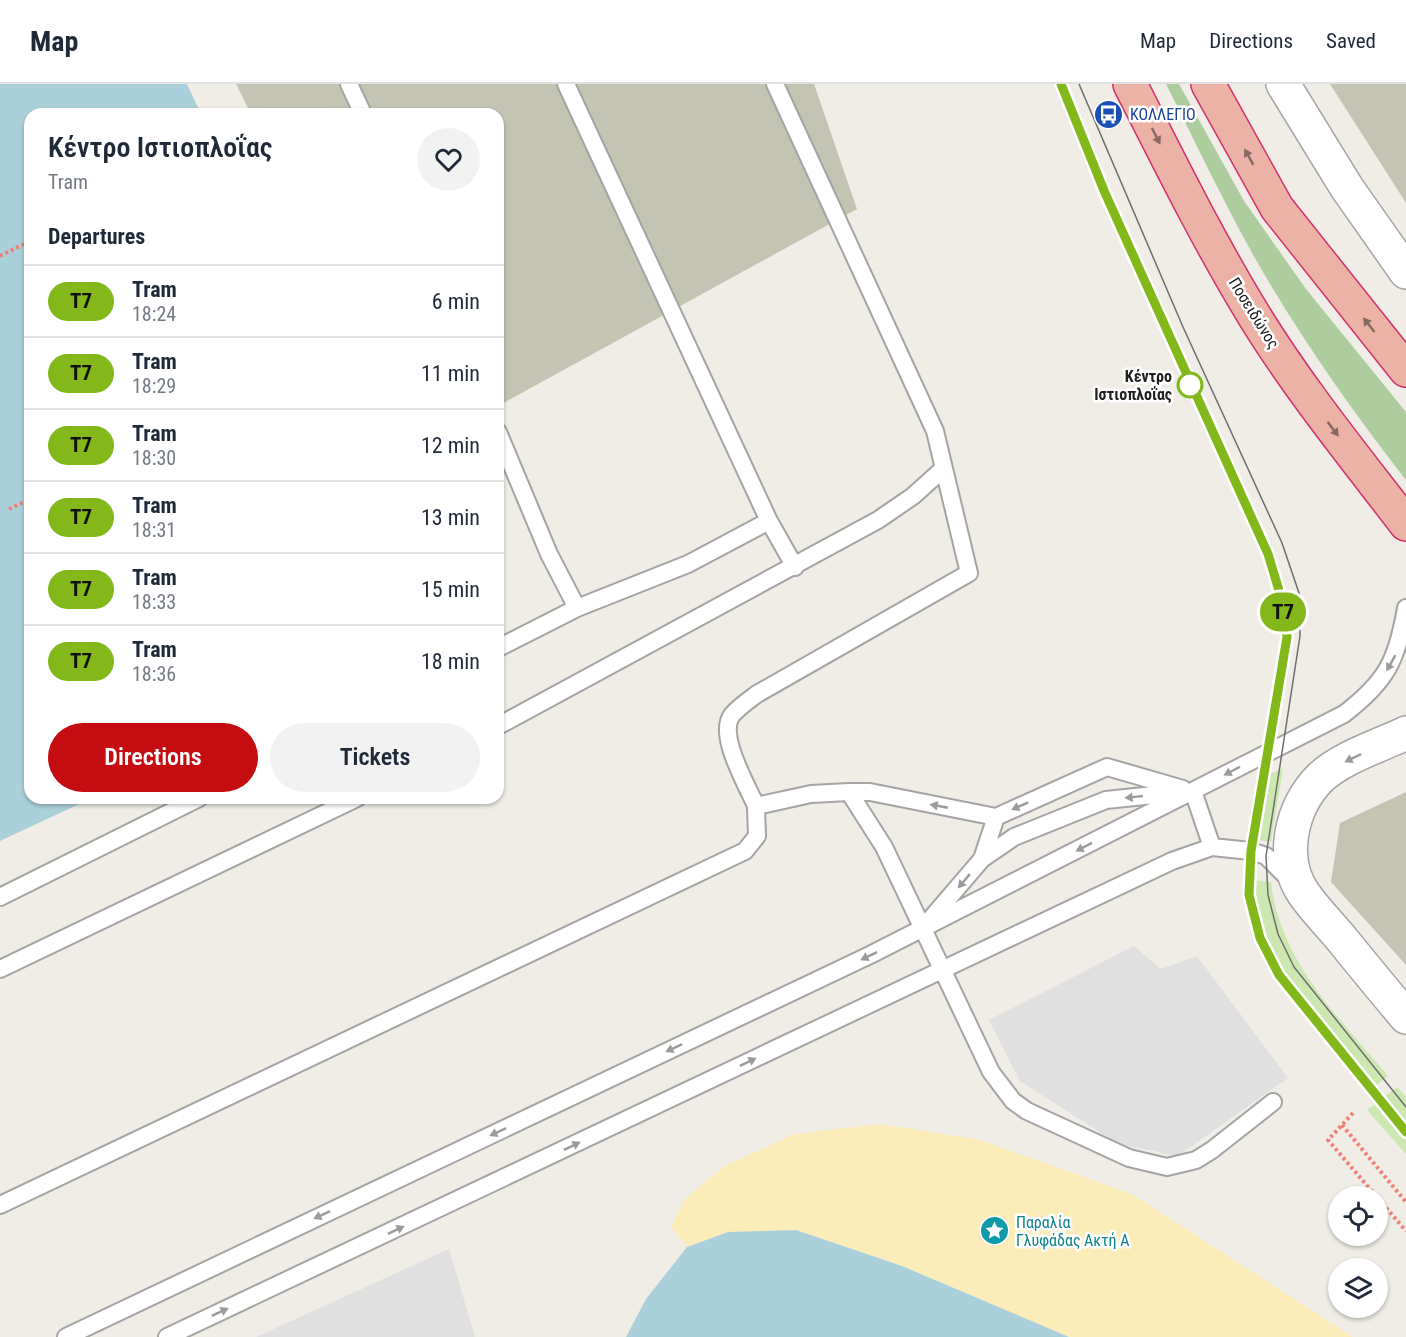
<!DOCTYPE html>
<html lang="en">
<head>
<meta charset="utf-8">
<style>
	:root { --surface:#fff; --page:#f2f2f3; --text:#1f2937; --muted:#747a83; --line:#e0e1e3; --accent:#c40c11 }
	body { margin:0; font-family:"Roboto Condensed",sans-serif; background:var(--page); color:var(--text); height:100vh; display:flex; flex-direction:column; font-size:22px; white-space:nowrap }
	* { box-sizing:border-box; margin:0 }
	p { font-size:20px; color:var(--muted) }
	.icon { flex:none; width:33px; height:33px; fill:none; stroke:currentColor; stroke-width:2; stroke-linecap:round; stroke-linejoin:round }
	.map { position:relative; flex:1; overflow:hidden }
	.side { position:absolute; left:24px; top:24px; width:480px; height:696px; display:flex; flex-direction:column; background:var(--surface); border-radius:18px; box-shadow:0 2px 4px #0004 }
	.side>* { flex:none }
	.badge { padding:0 12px; border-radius:20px; font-size:21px; line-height:39px }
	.controls { position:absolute; left:1328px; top:1102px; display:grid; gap:12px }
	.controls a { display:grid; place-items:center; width:60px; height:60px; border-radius:50%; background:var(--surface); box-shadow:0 2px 4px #0004; font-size:30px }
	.map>.badge { position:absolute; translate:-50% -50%; box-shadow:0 0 0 3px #fff }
	h2 { padding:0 24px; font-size:22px; line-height:54px }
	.round { display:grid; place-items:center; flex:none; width:63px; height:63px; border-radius:32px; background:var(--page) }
	.summary { display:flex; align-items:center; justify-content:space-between; height:102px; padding:0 24px }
	h1 { font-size:28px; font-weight:600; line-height:45px }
	.cta { display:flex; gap:12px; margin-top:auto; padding:12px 24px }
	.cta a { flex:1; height:69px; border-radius:36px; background:var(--accent); color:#fff; font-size:24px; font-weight:600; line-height:69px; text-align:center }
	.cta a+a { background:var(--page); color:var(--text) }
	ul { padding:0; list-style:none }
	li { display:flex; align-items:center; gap:18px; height:72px; padding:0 24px; border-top:2px solid var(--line) }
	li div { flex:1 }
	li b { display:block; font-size:22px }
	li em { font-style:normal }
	li .badge { min-width:66px; font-weight:700; text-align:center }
	header { display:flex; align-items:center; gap:36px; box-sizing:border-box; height:84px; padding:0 30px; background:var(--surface); border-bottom:2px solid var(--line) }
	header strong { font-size:28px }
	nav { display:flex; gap:33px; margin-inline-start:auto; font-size:21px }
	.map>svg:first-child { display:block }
</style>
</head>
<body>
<header>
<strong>Map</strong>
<nav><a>Map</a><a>Directions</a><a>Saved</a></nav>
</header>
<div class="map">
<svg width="1406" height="1253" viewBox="0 0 1406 1253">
	<rect width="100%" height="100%" fill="#f0ede7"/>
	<path fill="#c4c4b3" d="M236,0H814L857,125L498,322V30H251Z
		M1330,0H1406V119Z
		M1406,708V881L1331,798L1340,739Z"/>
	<path fill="#cde7b0" d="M1283,685L1271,758L1246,754L1256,695Z
		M1246,795L1271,798C1280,878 1339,933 1388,992L1368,1008C1316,945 1246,882 1246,795Z
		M1397,1003L1406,1013V1070L1367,1026Z"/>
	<path fill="#adcd9e" d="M1166,0H1179L1244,117L1306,205L1406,328V396C1340,311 1276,219 1227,122C1206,82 1187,41 1166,0Z"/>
	<path fill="#fbecba" d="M880,1040L980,1056L1132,1110L1353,1253H1069L902,1182L796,1146L728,1148L687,1163L671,1143L684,1116L725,1082L794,1050Z"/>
	<path fill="#e0e0e0" d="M1134,862L1161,885L1197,872L1288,994L1178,1072L1118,1060L1020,997L989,936Z
		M449,1165L475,1253H256Z"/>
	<path fill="#aad1db" d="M0,0H187L201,30H30V714H92L0,757Z
		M796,1146L902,1182L1069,1253H626L646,1215L687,1163L728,1148Z"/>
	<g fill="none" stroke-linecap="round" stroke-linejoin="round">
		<defs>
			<path id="service" d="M349,0L363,30
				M566,0L769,437L795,483
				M775,0L935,347L969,489L757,610C749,616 739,623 732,631C717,651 747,701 756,722L811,710L849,708
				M498,348L549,470L577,524
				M498,564L577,524L688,480L769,437
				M498,642L878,436L913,412L943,385
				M1193,707L1212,763
				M996,733L870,708H849L884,763L991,988L1013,1017L1027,1027L1129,1074L1167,1083L1196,1076L1212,1066L1273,1018
				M982,775L996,733L1107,683L1183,705
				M0,813L199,714
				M928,838L982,775L1014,753L1106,716L1183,708
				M0,885L357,714
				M0,1121L745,767L757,752L756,722
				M66,1253L870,871L1344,630C1387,597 1397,576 1406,524
				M167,1253L1172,777L1212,763L1251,767L1266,772L1290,796"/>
			<path id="minor" d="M1283,0L1347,104L1406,188"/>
			<path id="tertiary" d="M1406,649C1379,662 1343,673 1321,693C1291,722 1279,775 1304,810C1316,827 1332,843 1345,859C1365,884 1386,909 1406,933"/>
			<path id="trunk" d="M1130,0C1170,79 1209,158 1255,233C1300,306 1354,372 1406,440
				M1208,0L1277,124L1406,286"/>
		</defs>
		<use href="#service" stroke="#a4a4a4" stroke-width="20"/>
		<use href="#minor" stroke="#a4a4a4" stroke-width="36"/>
		<use href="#tertiary" stroke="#a4a4a4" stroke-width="36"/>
		<use href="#trunk" stroke="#d1316c" stroke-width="36"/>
		<path stroke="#f28076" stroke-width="4" stroke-dasharray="3 3" stroke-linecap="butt" d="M0,172L30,157
			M9,425L30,415
			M1353,1029L1328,1056L1406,1147
			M1342,1041L1406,1118"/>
		<use href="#service" stroke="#fff" stroke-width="16"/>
		<use href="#minor" stroke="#fff" stroke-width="33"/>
		<use href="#tertiary" stroke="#fff" stroke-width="33"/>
		<use href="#trunk" stroke="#ecb2a5" stroke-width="33"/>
		<path stroke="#6e6e6e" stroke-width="1.5" d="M1061,0L1096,89L1268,470L1281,513L1286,553L1251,767L1249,811L1260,853L1279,891L1406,1048
			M1079,0L1183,243L1282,459L1299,509L1300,552L1266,772L1268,811L1278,850L1294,883L1406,1023"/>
	</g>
	<defs><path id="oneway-solid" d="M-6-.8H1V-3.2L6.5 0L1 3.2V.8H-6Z" transform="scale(1.5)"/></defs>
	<g fill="#866962">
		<use href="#oneway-solid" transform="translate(1156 52) rotate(63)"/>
		<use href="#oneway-solid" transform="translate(1249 73) rotate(-119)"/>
		<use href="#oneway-solid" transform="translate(1369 241) rotate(-128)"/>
		<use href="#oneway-solid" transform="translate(1333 345) rotate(53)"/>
	</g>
	<g fill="#9b9b9b">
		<use href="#oneway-solid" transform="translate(1391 579) rotate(119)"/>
		<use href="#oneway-solid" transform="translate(1353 674) rotate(154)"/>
		<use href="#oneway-solid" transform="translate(1232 687) rotate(152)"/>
		<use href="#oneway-solid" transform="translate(1134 713) rotate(174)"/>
		<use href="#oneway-solid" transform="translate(939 722) rotate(-169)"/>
		<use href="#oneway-solid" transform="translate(1020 722) rotate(156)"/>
		<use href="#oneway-solid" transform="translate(1084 763) rotate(153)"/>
		<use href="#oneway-solid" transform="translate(964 797) rotate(130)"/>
		<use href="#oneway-solid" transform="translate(869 872) rotate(154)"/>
		<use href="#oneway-solid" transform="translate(674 964) rotate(155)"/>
		<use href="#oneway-solid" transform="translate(748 978) rotate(-26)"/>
		<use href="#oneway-solid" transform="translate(498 1048) rotate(155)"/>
		<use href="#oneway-solid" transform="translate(572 1062) rotate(-26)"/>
		<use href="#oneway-solid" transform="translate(322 1131) rotate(155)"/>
		<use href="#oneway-solid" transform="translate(396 1146) rotate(-25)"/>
		<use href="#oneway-solid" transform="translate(220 1228) rotate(-25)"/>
	</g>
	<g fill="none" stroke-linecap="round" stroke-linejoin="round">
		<defs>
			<path id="line" d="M1061,0L1105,109L1268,470L1281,513L1287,553L1251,767L1249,811L1260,854L1279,891L1406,1048"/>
		</defs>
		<use href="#line" stroke="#fff" stroke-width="14"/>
		<use href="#line" stroke="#83b81a" stroke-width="9"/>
	</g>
	<defs>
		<symbol id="bus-disc" viewBox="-11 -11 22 22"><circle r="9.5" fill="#1a4fb4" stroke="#fff"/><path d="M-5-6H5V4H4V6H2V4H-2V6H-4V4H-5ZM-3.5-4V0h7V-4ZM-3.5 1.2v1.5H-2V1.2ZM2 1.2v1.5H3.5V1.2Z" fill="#fff"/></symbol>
		<symbol id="sight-disc" viewBox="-11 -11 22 22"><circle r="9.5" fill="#0f9aa8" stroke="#fff"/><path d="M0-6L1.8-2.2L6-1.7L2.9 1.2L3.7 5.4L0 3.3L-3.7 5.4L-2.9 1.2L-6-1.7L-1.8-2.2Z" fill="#fff"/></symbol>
	</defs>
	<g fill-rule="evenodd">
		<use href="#bus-disc" x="1092" y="14" width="33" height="33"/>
		<use href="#sight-disc" x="978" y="1130" width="33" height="33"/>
	</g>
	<circle fill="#fff" stroke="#83b81a" stroke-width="3" cx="1190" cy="301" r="12"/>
	<g text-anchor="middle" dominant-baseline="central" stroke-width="5" stroke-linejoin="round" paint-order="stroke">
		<g font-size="16" fill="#164399" stroke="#fff" text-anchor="start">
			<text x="1130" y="30">ΚΟΛΛΕΓΙΟ</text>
		</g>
		<g font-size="16" fill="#202020" stroke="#fff">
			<text transform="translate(1254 229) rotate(58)">Ποσειδώνος</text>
		</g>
		<g font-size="16" font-weight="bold" fill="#202020" stroke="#fff" text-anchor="end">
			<text x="1172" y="292">Κέντρο<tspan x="1172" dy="18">Ιστιοπλοΐας</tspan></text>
		</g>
		<g font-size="16" fill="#0d838f" stroke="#fff" text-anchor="start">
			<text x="1016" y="1138">Παραλία<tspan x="1016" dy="18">Γλυφάδας Ακτή Α</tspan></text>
		</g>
	</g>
</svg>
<div class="controls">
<a><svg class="icon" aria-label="locate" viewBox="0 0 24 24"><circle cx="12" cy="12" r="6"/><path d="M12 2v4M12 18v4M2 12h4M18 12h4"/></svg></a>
<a><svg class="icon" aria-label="layers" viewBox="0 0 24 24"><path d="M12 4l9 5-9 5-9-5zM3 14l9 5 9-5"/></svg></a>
</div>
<b class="badge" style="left:1283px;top:528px;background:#83b81a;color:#111">Τ7</b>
<section class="side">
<div class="summary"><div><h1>Κέντρο Ιστιοπλοΐας</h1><p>Tram</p></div><a class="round"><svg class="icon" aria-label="heart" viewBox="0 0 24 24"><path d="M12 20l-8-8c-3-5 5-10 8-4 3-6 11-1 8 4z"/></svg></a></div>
<h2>Departures</h2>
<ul>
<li><span class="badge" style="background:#83b81a;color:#111">Τ7</span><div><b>Tram</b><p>18:24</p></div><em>6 min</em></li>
<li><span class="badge" style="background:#83b81a;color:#111">Τ7</span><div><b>Tram</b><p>18:29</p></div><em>11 min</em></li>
<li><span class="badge" style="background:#83b81a;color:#111">Τ7</span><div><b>Tram</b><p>18:30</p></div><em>12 min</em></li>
<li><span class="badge" style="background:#83b81a;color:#111">Τ7</span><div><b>Tram</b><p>18:31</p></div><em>13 min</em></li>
<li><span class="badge" style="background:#83b81a;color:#111">Τ7</span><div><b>Tram</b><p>18:33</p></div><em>15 min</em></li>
<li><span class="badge" style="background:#83b81a;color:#111">Τ7</span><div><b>Tram</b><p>18:36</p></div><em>18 min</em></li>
</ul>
<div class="cta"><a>Directions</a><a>Tickets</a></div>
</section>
</div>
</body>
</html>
